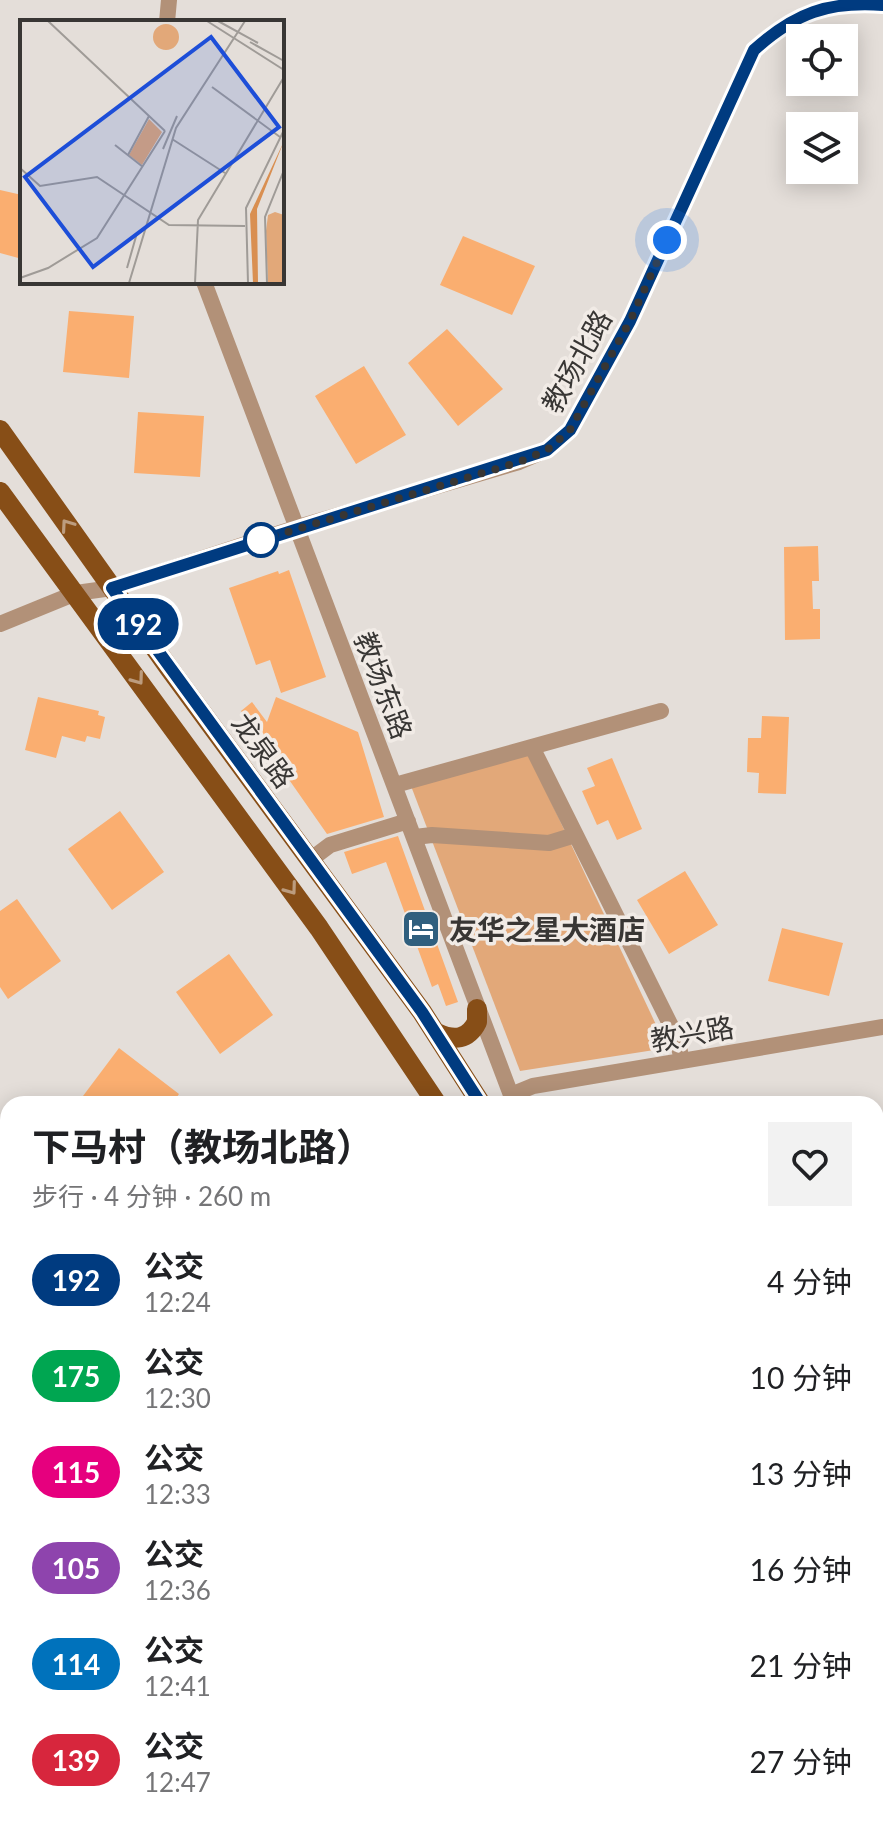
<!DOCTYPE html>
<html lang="zh">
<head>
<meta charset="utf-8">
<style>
	:root { --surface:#fff; --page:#f2f2f2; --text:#202124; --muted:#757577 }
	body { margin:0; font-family:Lato,"Noto Sans SC",sans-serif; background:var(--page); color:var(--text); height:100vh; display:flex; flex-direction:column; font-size:30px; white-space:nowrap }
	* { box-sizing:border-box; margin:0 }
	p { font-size:26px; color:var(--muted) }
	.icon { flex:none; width:44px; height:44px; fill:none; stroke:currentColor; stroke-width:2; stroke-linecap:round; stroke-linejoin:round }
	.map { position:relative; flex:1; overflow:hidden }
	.details { position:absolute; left:0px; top:1096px; width:884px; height:730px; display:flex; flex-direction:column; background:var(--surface); border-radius:24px 24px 0 0; box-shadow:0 4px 20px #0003 }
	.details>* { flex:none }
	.badge { padding:0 16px; border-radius:26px; font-size:28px; line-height:52px }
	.fabs { position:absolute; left:786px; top:24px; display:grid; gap:16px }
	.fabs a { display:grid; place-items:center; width:72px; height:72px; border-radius:0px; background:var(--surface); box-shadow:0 4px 20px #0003; font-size:40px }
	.you { position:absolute; width:40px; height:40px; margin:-20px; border:6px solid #fff; border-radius:50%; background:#1a73e8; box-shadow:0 0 0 12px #1a73e833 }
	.map>.badge { position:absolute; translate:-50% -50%; box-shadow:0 0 0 4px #fff }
	.round { display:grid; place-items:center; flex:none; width:84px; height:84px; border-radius:0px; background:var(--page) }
	.summary { display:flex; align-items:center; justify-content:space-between; height:136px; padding:0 32px }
	h1 { font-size:38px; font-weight:700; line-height:60px }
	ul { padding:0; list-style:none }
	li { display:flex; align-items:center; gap:24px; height:96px; padding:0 32px }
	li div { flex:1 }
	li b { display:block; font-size:30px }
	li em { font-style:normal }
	li .badge { min-width:88px; font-weight:700; text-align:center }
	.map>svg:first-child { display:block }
</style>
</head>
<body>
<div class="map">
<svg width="883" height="1825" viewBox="0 0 883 1825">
	<rect width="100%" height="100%" fill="#e4ded9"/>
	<path fill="#e2a879" d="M529,755L667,1048L520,1071L411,786Z"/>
	<path fill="#faae70" d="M0,190L22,195V259L0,253Z
		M463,236L535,266L512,315L440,285Z
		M69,311L134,316L129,378L63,372Z
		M447,329L503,389L458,426L408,363Z
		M364,366L406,435L356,464L315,396Z
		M138,412L204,416L200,477L134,473Z
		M818,546L819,581H812L813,609H820V639L785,640L784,547Z
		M289,570L326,677L281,693L270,660L256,665L229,588L278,571L279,574Z
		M38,697L99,711L98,715L105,717L100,739L87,736L85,742L62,736L56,758L25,750Z
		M276,697L358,732L384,817L327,834L241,711L252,702L267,722Z
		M762,716L789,717L786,794L758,793L759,773L747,772L748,738H761Z
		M612,758L642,829L617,840L608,820L597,825L582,791L595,786L587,768Z
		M120,811L164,872L112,910L68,849Z
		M398,836L458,1002L446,1006L438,984L432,987L386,862L352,874L344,852Z
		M685,871L718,925L669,954L637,900Z
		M17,899L61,961L8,999L0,987V911Z
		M782,928L843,943L829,996L768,981Z
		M229,954L273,1015L220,1054L176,992Z
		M119,1048L179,1094L172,1104H77Z"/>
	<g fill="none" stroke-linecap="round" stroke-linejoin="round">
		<path stroke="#b29178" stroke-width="16" d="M167,22L169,0
			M204,282L511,1095
			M0,624L76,593L112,588L295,528L519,462L547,450L570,430L630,321L754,50C795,13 828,1 883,5
			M532,747L677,1038L682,1061
			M395,785L661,711
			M415,837L432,835L549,843L575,835
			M310,860L330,845L408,821
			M511,1095L533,1086L883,1027
			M0,1261L8,1258
			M0,1364L8,1384
			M0,1753L8,1750
			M181,1818L184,1825"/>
		<path stroke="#874e17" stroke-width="20" d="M0,430L169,668L422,1012L481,1104
			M0,492L319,928L437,1104
			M437,1033C454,1041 468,1040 477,1022V1009
			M731,1818L733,1825
			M762,1818L764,1825"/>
	</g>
	<defs><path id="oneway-chevron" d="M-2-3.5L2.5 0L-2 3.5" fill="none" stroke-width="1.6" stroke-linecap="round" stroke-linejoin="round" transform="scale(2)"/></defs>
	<g stroke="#bc9c7e">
		<use href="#oneway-chevron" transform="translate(67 525) rotate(-125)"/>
		<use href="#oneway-chevron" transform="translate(138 679) rotate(54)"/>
		<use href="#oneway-chevron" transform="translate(291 889) rotate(54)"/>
	</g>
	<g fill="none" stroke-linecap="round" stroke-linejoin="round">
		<defs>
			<path id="line" d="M481,1104L422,1012L112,588L547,450L570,430L630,321L754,50C795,13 828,1 883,5"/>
		</defs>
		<use href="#line" stroke="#fff" stroke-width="18"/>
		<use href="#line" stroke="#003b80" stroke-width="12"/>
		<path stroke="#383634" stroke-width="8" stroke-dasharray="0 14.4" d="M261,540L519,462L547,450L570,430L630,321L667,240"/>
	</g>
	<defs>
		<symbol id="hotel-square" viewBox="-11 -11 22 22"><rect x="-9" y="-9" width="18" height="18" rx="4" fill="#305f7e" stroke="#f1ebe6"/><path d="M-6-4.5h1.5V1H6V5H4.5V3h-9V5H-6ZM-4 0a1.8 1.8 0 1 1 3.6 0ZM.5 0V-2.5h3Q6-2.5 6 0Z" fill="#fff"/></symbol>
	</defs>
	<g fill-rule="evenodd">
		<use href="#hotel-square" x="399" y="907" width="44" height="44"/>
	</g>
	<circle fill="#fff" stroke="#003b80" stroke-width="4" cx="261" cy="540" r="16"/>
	<g text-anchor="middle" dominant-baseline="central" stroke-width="7" stroke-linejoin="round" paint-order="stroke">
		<g font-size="28" fill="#383634" stroke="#f1ebe6">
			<text transform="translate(576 361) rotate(-61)">教场北路</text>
			<text transform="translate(384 685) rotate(69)">教场东路</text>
			<text transform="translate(264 750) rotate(54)">龙泉路</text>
			<text transform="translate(692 1033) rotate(-10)">教兴路</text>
		</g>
		<g font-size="28" font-weight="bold" fill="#383634" stroke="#f1ebe6" text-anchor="start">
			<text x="449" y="929">友华之星大酒店</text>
		</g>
	</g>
	<g transform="translate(20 20)">
		<rect width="264" height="264" fill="#e4ded9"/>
		<path d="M133 17a13 13 0 1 1 26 0a13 13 0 1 1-26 0ZM129,99L142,112L122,145L109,135ZM255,192L264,195V263H248L246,211L248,195Z" fill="#e2a879"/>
		<path d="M264,121L237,189L238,263H233L230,194Z" fill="#d98f51"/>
		<path fill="none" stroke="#9f9b97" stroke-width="2" d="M28,1L145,111M187,1L264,50M198,1L238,23M230,22L264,41M192,67L260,117M152,119L205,153M95,125L123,147M143,129L157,96M108,135L129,96M0,148L20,166L77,157L149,205L225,206M107,248L117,213M0,258L28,248L77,218L145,111M109,263L156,108L225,1M175,263L178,200L264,57M228,263L226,188L264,110M247,263L245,197L264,150"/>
		<path fill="#1d4ed8" fill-opacity="0.15" stroke="#1d4ed8" stroke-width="4" d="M191,17L259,107L73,247L5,157Z"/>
		<rect width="264" height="264" fill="none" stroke="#383634" stroke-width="4"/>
	</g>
</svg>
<div class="fabs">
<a><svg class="icon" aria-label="locate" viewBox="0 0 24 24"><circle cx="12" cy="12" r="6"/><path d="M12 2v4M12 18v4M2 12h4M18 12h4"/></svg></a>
<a><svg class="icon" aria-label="layers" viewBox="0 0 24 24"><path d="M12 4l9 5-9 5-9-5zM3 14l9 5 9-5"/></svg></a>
</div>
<div class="you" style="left:667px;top:240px"></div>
<b class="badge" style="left:138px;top:624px;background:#003b80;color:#fff">192</b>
<section class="details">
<div class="summary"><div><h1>下马村（教场北路）</h1><p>步行 · 4 分钟 · 260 m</p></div><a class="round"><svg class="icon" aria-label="heart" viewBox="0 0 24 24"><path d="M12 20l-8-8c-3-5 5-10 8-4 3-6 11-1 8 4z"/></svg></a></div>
<ul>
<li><span class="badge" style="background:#003b80;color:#fff">192</span><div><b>公交</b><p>12:24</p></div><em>4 分钟</em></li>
<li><span class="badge" style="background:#00a651;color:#fff">175</span><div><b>公交</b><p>12:30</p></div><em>10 分钟</em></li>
<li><span class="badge" style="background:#e6007e;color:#fff">115</span><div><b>公交</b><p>12:33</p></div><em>13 分钟</em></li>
<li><span class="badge" style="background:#8e44ad;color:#fff">105</span><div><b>公交</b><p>12:36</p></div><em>16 分钟</em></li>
<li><span class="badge" style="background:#0072bc;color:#fff">114</span><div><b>公交</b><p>12:41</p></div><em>21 分钟</em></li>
<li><span class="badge" style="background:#d7263d;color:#fff">139</span><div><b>公交</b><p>12:47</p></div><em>27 分钟</em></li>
</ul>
</section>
</div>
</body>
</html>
